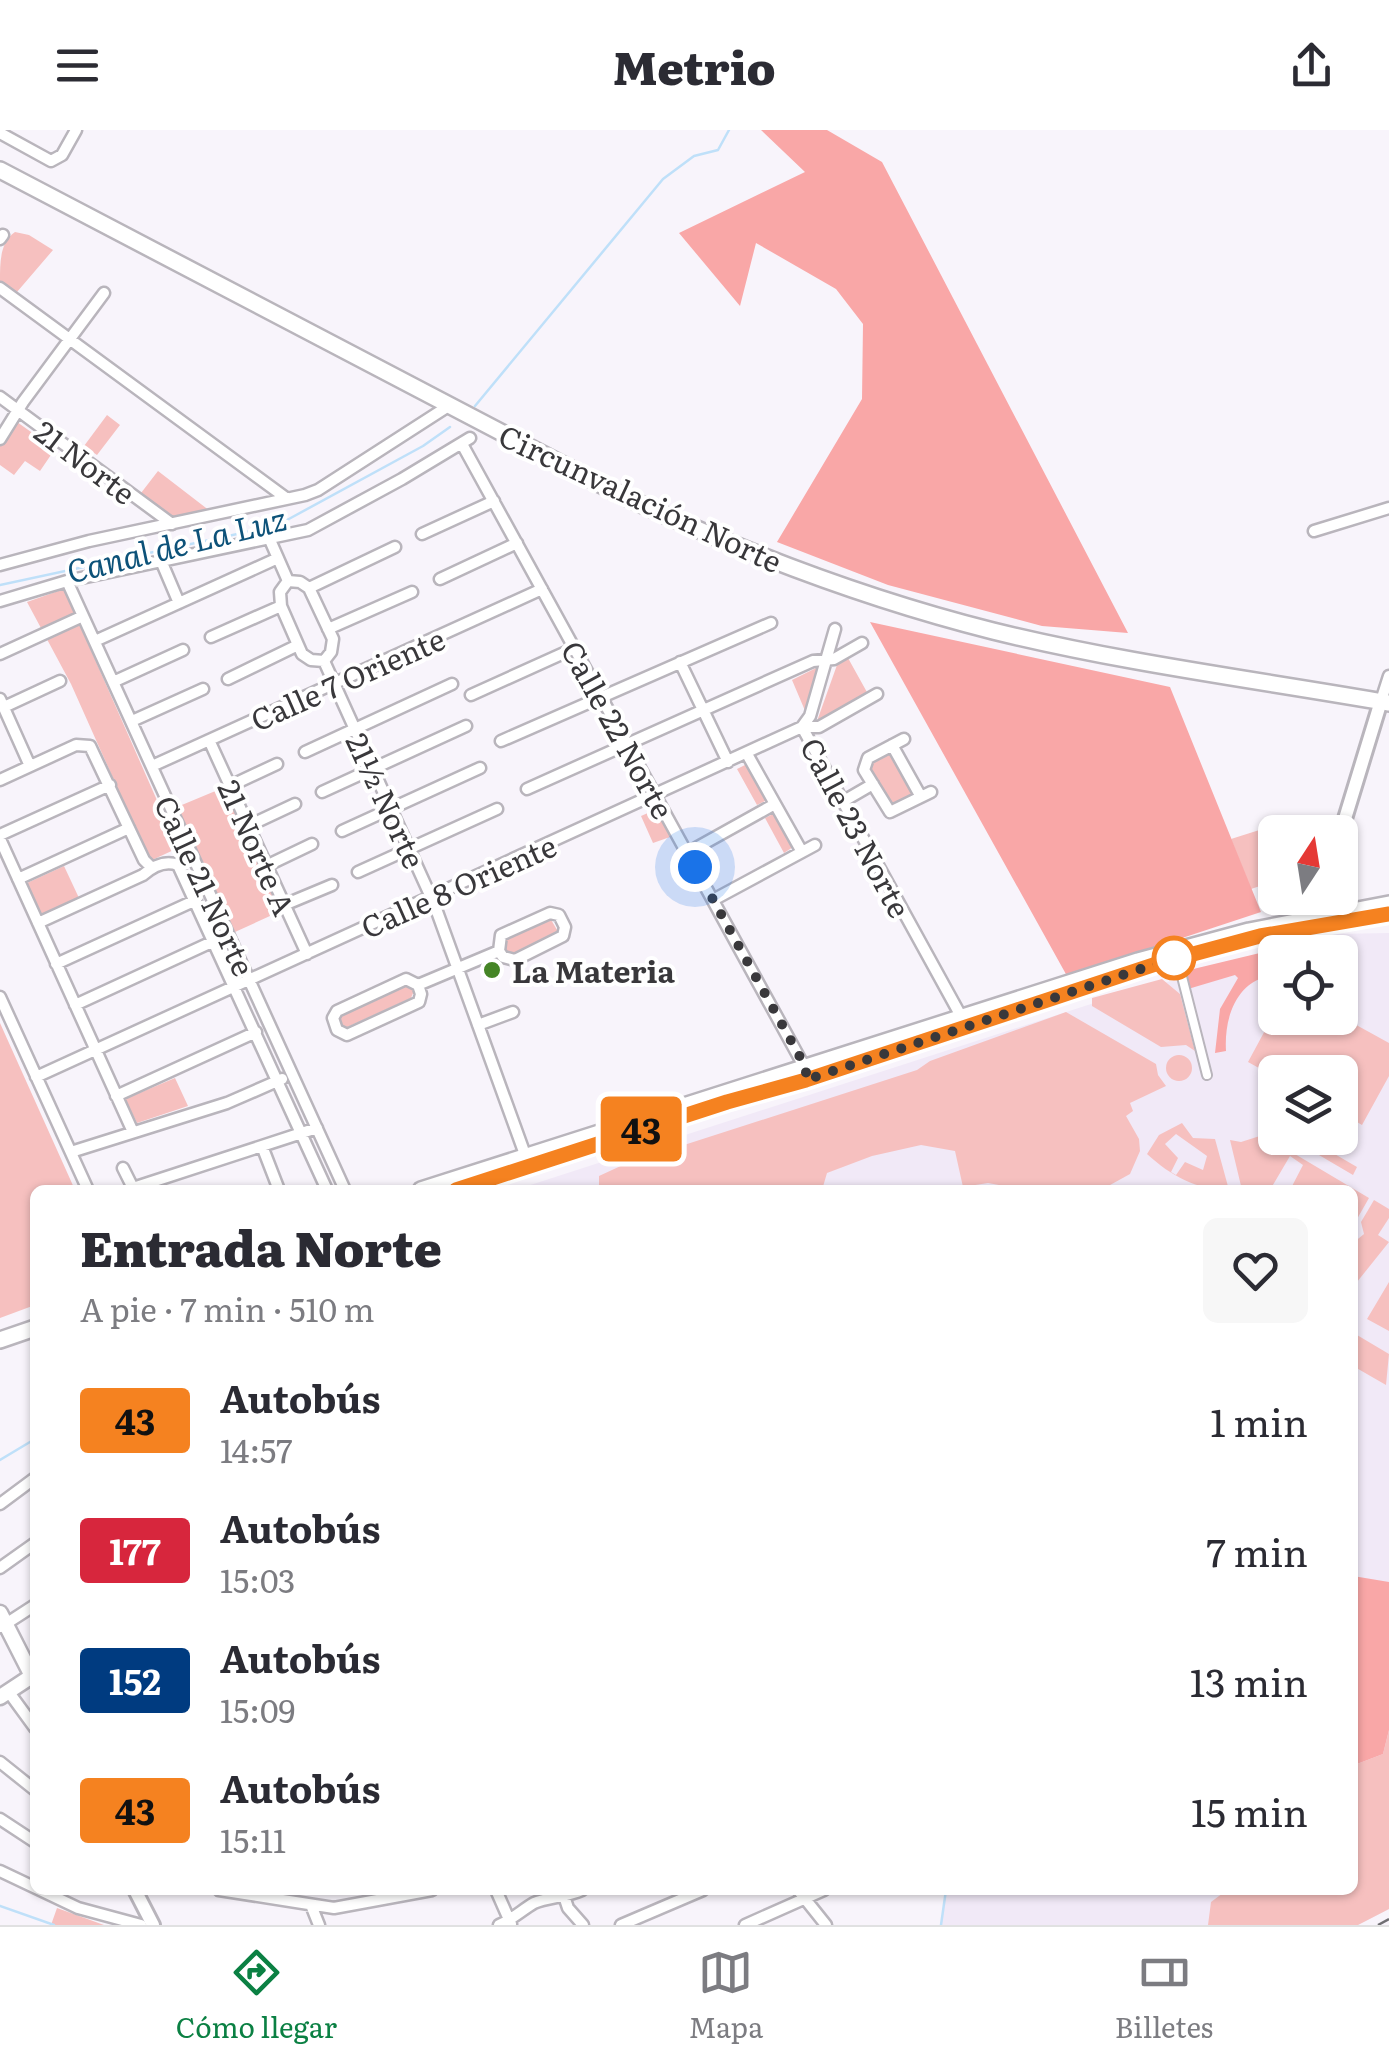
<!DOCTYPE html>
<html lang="es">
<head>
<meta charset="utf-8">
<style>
	:root { --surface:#fff; --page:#f7f7f7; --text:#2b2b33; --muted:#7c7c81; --line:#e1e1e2; --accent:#0b8043 }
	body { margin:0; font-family:Literata,serif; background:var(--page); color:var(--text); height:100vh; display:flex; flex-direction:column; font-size:38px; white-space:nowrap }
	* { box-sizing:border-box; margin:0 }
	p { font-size:32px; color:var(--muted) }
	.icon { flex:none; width:55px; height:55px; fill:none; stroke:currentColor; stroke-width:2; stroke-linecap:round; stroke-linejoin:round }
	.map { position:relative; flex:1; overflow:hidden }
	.drawer { position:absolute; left:30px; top:1055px; width:1328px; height:710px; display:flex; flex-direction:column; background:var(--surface); border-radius:15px; box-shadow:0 2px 8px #0004 }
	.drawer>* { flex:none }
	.badge { padding:0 20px; border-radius:8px; font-size:35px; line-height:65px }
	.needle { width:65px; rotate:12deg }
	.tools { position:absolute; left:1258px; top:685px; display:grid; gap:20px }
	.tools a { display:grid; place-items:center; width:100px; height:100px; border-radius:15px; background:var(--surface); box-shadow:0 2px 8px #0004; font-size:50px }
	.you { position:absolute; width:50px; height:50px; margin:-25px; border:8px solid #fff; border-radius:50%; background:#1a73e8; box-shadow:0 0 0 15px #1a73e833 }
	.map>.badge { position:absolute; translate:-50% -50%; box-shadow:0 0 0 5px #fff }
	.round { display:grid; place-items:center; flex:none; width:105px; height:105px; border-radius:15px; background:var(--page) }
	.overview { display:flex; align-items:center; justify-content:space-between; height:170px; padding:0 50px }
	h1 { font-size:48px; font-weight:800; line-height:75px }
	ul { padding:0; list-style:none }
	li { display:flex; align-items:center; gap:30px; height:130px; padding:0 50px }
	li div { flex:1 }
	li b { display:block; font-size:38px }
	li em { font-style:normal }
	li .badge { min-width:110px; font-weight:700; text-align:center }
	header { display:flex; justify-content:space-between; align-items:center; height:130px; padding:0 50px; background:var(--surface); font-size:45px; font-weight:800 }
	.menu { display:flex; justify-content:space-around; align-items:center; height:140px; border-top:2px solid var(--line); background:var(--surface); font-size:28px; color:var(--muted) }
	.menu a { display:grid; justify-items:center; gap:5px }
	.menu .active { color:var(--accent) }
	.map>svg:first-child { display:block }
</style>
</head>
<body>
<header><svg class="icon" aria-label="menu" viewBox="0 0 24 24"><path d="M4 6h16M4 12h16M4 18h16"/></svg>Metrio<svg class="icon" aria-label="share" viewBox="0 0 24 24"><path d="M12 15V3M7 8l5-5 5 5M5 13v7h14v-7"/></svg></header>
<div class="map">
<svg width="1389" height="1795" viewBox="0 0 1389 1795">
	<rect width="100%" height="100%" fill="#f8f4fb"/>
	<path fill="#f1e9f7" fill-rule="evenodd" d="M1389,803V1779L1358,1795H941L946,1760H1352V1060H515L1091,874L1334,804ZM1275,822H1340V888H1275ZM1275,942H1340V1008H1275Z"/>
	<path fill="#f6c0bf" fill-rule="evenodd" d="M15,102L29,105L53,120L17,162L0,151C0,132 0,112 15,102Z
		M107,285L120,295L97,325L84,316Z
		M17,292L55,319L40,341L25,331L14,345L0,335V316Z
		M158,341L210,381L174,388L141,363Z
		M64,459L178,718L150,731L71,554L27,472Z
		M848,528L868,564L817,591L837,535Z
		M820,536L806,583L792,550Z
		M891,622L914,665L891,678L868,635Z
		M747,634L767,670L757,675L737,639Z
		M225,657L281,781L235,802L177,677Z
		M657,679L670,707L653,713L641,686Z
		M775,683L793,717L784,723L765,688Z
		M1281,693L1284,702H1275V751L1251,759L1231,709Z
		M64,736L79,768L42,785L27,753Z
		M550,788L560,805L512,825L500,818L505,806Z
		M1162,849L1180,864L1195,921L1186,915L1161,917L1092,876V868Z
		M401,855L416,856L411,868L343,899L336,886Z
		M1066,882L1156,934L1158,945L1166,956L1130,973L1133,981L1126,986L1139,1009L1140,1021L1130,1044L1101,1060H1026L988,1053L963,1057L955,1021L921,1015L872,1026L827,1043L822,1060H599V1046L625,1034L917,940L930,931Z
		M1275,882V888L1340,886L1389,913V946L1362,995L1340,982V942H1275V947L1248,932Z
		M0,893L75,1060H35V1175L0,1188Z
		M1166 938a13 13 0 1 1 26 0a13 13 0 1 1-26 0Z
		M175,948L188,976L137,993L125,969Z
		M1182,993L1193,1008L1215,1009L1229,1060C1197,1060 1171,1046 1147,1024L1159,1005ZM1176,1004L1207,1026L1203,1040L1185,1032L1176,1045L1171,1042L1178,1028L1165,1014Z
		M1263,1005L1369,1068L1357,1089L1353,1088L1352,1060H1290L1303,1035L1290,1026L1270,1060L1256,1056L1253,1060H1242L1230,1010L1241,1012Z
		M1290,1008H1307L1357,1037L1353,1045Z
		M1374,1070L1389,1079V1088L1378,1105L1389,1112L1353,1157V1113L1364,1104L1361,1092Z
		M1389,1152V1201L1367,1189Z
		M1357,1205L1389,1224L1386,1255L1353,1236V1207Z
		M1389,1600V1779L1358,1795H1208L1211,1772L1227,1760H1352L1353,1647L1357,1634L1383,1624Z
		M57,1778L104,1795H51Z"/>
	<path fill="#f9a7a7" d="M761,0H827L882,32L1128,503L1042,496L888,455L777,412L862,269L863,194L836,159L756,113L740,176L679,103L805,42Z
		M870,492L1170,557L1261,782L1067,846Z
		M1307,809L1302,822H1275V845C1236,849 1224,888 1226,921L1215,923L1220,879L1238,848L1235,845L1188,859L1185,841L1264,822C1278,813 1294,820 1307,809Z
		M1353,1446L1389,1452V1600L1383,1624L1357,1634L1353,1647Z"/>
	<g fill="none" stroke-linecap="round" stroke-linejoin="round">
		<path stroke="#bfe0f9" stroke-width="2.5" d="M475,276L663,49L694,26L718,20L729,0
			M0,455L256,400L287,390L423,316L450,297
			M0,1330L35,1309
			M0,1776L54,1795
			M941,1795L946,1760"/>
		<defs>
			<path id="pedestrian" d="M1177,827L1207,945"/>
			<path id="minor" d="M0,3L51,31L62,25L76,0
				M0,109L3,105
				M0,158L286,368
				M0,267L172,394
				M0,309L23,272L104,163
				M462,314L805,938
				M1314,401L1389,378
				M422,404L494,371
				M270,410L288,451
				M162,433L179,473
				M0,435L89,411L305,365L318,360L450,275
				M440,449L517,413
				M67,451L345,1060
				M288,451L280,462L281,476L302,524L311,530L324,531
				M288,451L300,452L309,458L333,509L331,522L324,531
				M309,458L395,417
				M0,471L67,451L308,400L402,349L470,308
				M328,499L412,462
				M211,507L281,476
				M95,511L278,428
				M0,524L83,486
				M324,531L435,776L527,1030
				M680,532L728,632
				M228,549L298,515
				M113,552L183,520
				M471,565L575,518
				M0,569L30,636
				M1381,571L1389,546
				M4,577L60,551
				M132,591L203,559
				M802,597L962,888
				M802,597L810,586L835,499
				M904,609L868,628L864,640L890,682L931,662
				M209,610L307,824
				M501,611L771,493
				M892,615L921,667
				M305,622L452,554
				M747,624L802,722
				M152,636L542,459
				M0,650L76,615L90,616L144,730L151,737
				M230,656L277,634
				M527,659L813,531L834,529L862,513
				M322,662L466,596
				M842,672L873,654
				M248,696L295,674
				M342,701L480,638
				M0,705L110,655
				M0,709L133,1002
				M687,723L775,674
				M266,736L312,714
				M358,742L497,679
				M18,749L129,698
				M713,770L815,715
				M284,775L332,755
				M38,793L143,745C152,737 165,730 178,735L327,1060
				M56,834L196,770
				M406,849L418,855L421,864L419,872L347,905L337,900L333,888L337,881Z
				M418,855L499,821L501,805L550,783L559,785L565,797L563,806L515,830L503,827L499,821
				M0,867L88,1060
				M75,875L214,811
				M478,895L513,882
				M36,947L802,597H819L877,564
				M116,966L256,902
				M262,1016L279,1060
				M71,1022L227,973L282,949
				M123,1038L134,1060
				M133,1058L317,998
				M0,1374L35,1348
				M0,1438L35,1413
				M1,1497L35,1475
				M8,1561L35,1598
				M0,1632L35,1660
				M0,1689L35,1712
				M0,1741L78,1778L141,1795
				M219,1760L334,1778L432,1760
				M496,1760L511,1794
				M562,1760L568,1778L583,1795
				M798,1760L826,1795
				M311,1775L319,1795
				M499,1795C513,1789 522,1780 534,1773C547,1767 567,1767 582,1760
				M621,1795L703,1760
				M745,1795L824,1760"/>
			<path id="tertiary" d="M1340,705L1381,571
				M1324,786L1325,768
				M135,1760L153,1795"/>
			<path id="secondary" d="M0,1483L32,1546L0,1567"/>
			<path id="primary" d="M0,40L615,362C737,420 862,468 993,501C1123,533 1257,550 1389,573
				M740,968L871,928
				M421,1060L1138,831L1249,801L1389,774
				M456,1060L661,993
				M0,1210L35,1198"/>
		</defs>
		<use href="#pedestrian" stroke="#b9b5bc" stroke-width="12"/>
		<use href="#minor" stroke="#b9b5bc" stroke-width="15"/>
		<use href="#tertiary" stroke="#b9b5bc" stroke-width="18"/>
		<use href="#secondary" stroke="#b9b5bc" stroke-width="19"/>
		<use href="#primary" stroke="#b9b5bc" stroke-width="20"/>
		<use href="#pedestrian" stroke="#fff" stroke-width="8"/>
		<use href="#minor" stroke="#fff" stroke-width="10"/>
		<use href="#tertiary" stroke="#fff" stroke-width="12"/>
		<use href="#secondary" stroke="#fff" stroke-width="14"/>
		<use href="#primary" stroke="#fff" stroke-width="15"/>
		<path stroke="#706f73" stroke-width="2.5" stroke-dasharray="20 10" stroke-linecap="butt" d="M1378,1795L1389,1789"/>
	</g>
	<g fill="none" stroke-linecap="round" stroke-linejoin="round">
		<defs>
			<path id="line" d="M456,1060L727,972L806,950L1156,834L1260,806L1389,784"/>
		</defs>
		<use href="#line" stroke="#fff" stroke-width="22"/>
		<use href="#line" stroke="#f58220" stroke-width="15"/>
		<path stroke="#39383b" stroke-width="10" stroke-dasharray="0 18" d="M695,737L806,938V950L1177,827L1174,828"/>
	</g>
	<circle fill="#fff" stroke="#f58220" stroke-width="5" cx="1174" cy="828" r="20"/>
	<circle fill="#458526" stroke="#fff" stroke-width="4" cx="492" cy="840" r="10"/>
	<g text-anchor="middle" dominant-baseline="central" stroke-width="8" stroke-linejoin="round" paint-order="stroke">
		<g font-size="30" fill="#39383b" stroke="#fff">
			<text transform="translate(86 331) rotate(37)">21 Norte</text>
			<text transform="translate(641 367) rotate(25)">Circunvalación Norte</text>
			<text transform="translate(347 548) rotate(-24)">Calle 7 Oriente</text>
			<text transform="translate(619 599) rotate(61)">Calle 22 Norte</text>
			<text transform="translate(387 670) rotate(65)">21½ Norte</text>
			<text transform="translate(857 697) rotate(62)">Calle 23 Norte</text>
			<text transform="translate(258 717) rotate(66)">21 Norte A</text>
			<text transform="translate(206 755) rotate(65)">Calle 21 Norte</text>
			<text transform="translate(458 755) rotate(-24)">Calle 8 Oriente</text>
		</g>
		<g font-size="30" font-weight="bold" fill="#39383b" stroke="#fff" text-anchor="start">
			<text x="512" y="840">La Materia</text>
		</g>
		<g font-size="32" font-style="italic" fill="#0d5279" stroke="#fff">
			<text transform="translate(176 413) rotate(-14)">Canal de La Luz</text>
		</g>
	</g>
</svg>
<div class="tools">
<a><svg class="needle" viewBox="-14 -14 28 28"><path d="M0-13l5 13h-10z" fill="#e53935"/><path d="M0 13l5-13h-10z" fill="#7c7c81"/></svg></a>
<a><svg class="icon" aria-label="locate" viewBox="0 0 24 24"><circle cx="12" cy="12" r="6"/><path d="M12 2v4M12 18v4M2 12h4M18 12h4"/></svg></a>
<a><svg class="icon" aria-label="layers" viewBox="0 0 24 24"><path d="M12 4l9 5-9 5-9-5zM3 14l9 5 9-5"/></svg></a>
</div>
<div class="you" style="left:695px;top:737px"></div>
<b class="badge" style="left:641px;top:999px;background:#f58220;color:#111">43</b>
<section class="drawer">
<div class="overview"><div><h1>Entrada Norte</h1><p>A pie · 7 min · 510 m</p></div><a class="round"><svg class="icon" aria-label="heart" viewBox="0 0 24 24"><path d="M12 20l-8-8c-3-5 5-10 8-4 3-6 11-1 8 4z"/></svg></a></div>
<ul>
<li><span class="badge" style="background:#f58220;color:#111">43</span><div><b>Autobús</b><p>14:57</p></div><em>1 min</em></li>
<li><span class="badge" style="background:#d7263d;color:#fff">177</span><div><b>Autobús</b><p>15:03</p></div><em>7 min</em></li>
<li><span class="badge" style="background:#003b80;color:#fff">152</span><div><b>Autobús</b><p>15:09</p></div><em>13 min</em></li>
<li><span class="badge" style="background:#f58220;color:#111">43</span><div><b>Autobús</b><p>15:11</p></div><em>15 min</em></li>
</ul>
</section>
</div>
<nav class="menu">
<a class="active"><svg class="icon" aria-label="directions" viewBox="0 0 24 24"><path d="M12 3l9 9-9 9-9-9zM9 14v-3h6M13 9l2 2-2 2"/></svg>Cómo llegar</a>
<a><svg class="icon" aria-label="map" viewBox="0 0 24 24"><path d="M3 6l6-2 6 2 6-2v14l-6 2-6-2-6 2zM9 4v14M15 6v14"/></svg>Mapa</a>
<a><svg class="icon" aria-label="tickets" viewBox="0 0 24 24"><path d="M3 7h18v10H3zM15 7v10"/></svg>Billetes</a>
</nav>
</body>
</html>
